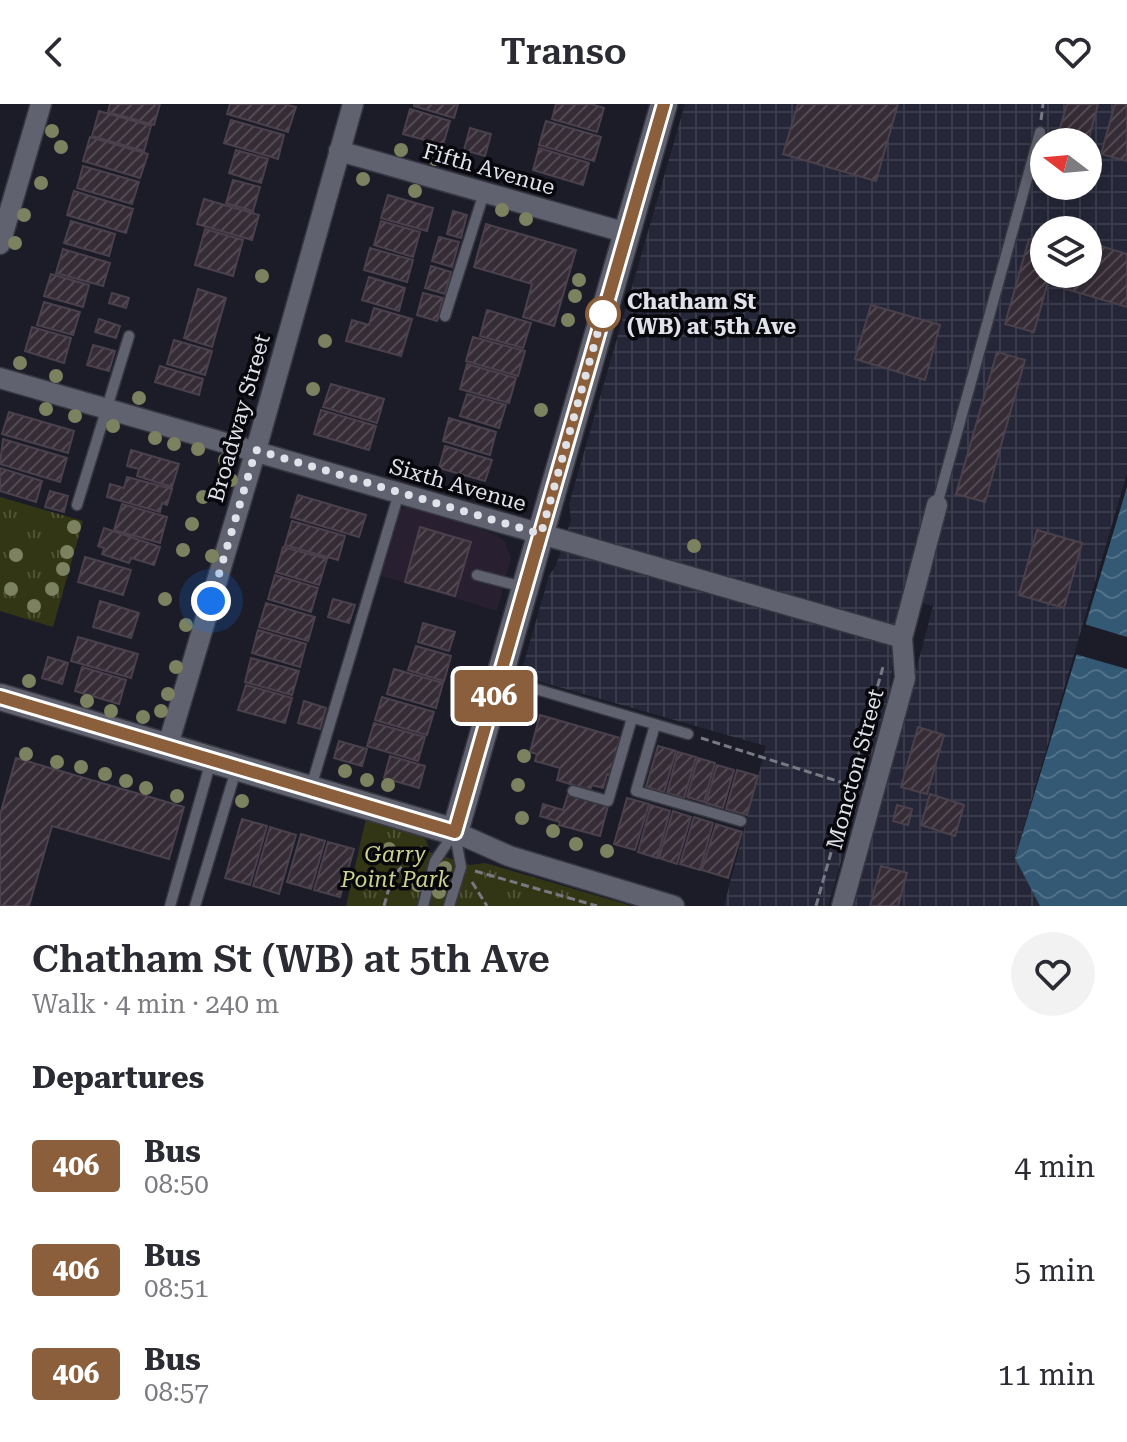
<!DOCTYPE html>
<html lang="en">
<head>
<meta charset="utf-8">
<style>
	:root { --surface:#fff; --page:#f2f2f3; --text:#2b2b33; --muted:#7c7c81 }
	body { margin:0; font-family:"Roboto Serif",serif; background:var(--page); color:var(--text); height:100vh; display:flex; flex-direction:column; font-size:30px; white-space:nowrap }
	* { box-sizing:border-box; margin:0 }
	p { font-size:26px; color:var(--muted) }
	.icon { flex:none; width:44px; height:44px; fill:none; stroke:currentColor; stroke-width:2; stroke-linecap:round; stroke-linejoin:round }
	.map { position:relative; height:802px; overflow:hidden }
	.details { display:flex; flex-direction:column; background:var(--surface); flex:1 }
	.details>* { flex:none }
	.badge { padding:0 16px; border-radius:6px; font-size:28px; line-height:52px }
	.needle { width:52px; rotate:286deg }
	.buttons { position:absolute; left:1030px; top:24px; display:grid; gap:16px }
	.buttons a { display:grid; place-items:center; width:72px; height:72px; border-radius:50%; background:var(--surface); box-shadow:0 4px 20px #0003; font-size:40px }
	.you { position:absolute; width:40px; height:40px; margin:-20px; border:6px solid #fff; border-radius:50%; background:#1a73e8; box-shadow:0 0 0 12px #1a73e833 }
	.map>.badge { position:absolute; translate:-50% -50%; box-shadow:0 0 0 4px #fff }
	h2 { padding:0 32px; font-size:30px; line-height:72px }
	.round { display:grid; place-items:center; flex:none; width:84px; height:84px; border-radius:42px; background:var(--page) }
	.head { display:flex; align-items:center; justify-content:space-between; height:136px; padding:0 32px }
	h1 { font-size:38px; font-weight:600; line-height:60px }
	ul { padding:0; list-style:none }
	li { display:flex; align-items:center; gap:24px; height:104px; padding:0 32px }
	li div { flex:1 }
	li b { display:block; font-size:30px }
	li em { font-style:normal }
	li .badge { min-width:88px; font-weight:700; text-align:center }
	header { display:flex; justify-content:space-between; align-items:center; height:104px; padding:0 32px; background:var(--surface); font-size:36px; font-weight:600 }
	.map>svg:first-child { display:block }
</style>
</head>
<body>
<header><svg class="icon" aria-label="back" viewBox="0 0 24 24"><path d="M15 5l-7 7 7 7"/></svg>Transo<svg class="icon" aria-label="heart" viewBox="0 0 24 24"><path d="M12 20l-8-8c-3-5 5-10 8-4 3-6 11-1 8 4z"/></svg></header>
<div class="map">
<svg width="1127" height="802" viewBox="0 0 1127 802">
	<defs>
		<pattern id="industrial-grid" width="8" height="8" patternUnits="userSpaceOnUse" patternTransform="scale(2)"><rect width="8" height="8" fill="#252738"/><path d="M0 4h8M4 0v8" fill="none" stroke="#3a3c4b"/></pattern>
		<pattern id="grass-tufts" width="24" height="20" patternUnits="userSpaceOnUse" patternTransform="scale(2)"><rect width="24" height="20" fill="#333614"/><path d="M3 7l-1-3M5 7V3M7 7l1-3M15 17l-1-3M17 17v-4M19 17l1-3" fill="none" stroke="#505336"/></pattern>
		<pattern id="water-waves" width="16" height="10" patternUnits="userSpaceOnUse" patternTransform="scale(2)"><rect width="16" height="10" fill="#345974"/><path d="M0 5q4-4 8 0t8 0" fill="none" stroke="#517188"/></pattern>
		<pattern id="building-hatch" width="6" height="6" patternUnits="userSpaceOnUse" patternTransform="scale(2)"><rect width="6" height="6" fill="#352c36"/><path d="M-1 1l2-2M0 6l6-6M5 7l2-2" fill="none" stroke="#524a53"/></pattern>
	</defs>
	<rect width="100%" height="100%" fill="#1b1c28"/>
	<path fill="#282030" d="M409,400L497,431L505,438L511,454L497,507L375,470L391,414Z"/>
	<path fill="url(#industrial-grid)" fill-rule="evenodd" d="M685,0H1127V369L1015,753L1040,802H854L933,502L901,493L889,594L828,802H724L766,642L520,572L549,472L556,461L571,416L569,400ZM1044,38H1088V82H1044ZM1044,126H1088V170H1044Z"/>
	<path fill="url(#grass-tufts)" d="M0,393L83,417L53,523L0,507Z
		M366,715L420,731L426,736L430,748L470,761L485,759L632,802H346Z"/>
	<path fill="url(#water-waves)" d="M1127,383V802H1040L1015,754Z"/>
	<path fill="#1b1c28" d="M1084,520L1127,533V565L1075,550Z"/>
	<path fill="url(#building-hatch)" stroke="#4a414c" stroke-width="2" d="M110,0H160L154,21L108,8Z
		M230,0H284L296,3L288,28L227,10Z
		M414,0H458L454,14L414,2Z
		M556,0H591L604,4L597,28L552,15Z
		M798,0H898L876,77L783,50Z
		M1067,0H1098L1088,38H1056Z
		M1115,0H1127V57L1101,50Z
		M410,5L450,17L443,41L403,30Z
		M99,7L151,22L144,47L92,32Z
		M231,16L284,31L278,55L224,39Z
		M546,17L601,33L594,57L539,41Z
		M470,24L491,30L485,52L464,46Z
		M90,33L148,50L140,74L83,57Z
		M539,44L589,59L583,81L533,66Z
		M236,46L268,55L261,79L229,69Z
		M83,62L139,78L132,100L77,84Z
		M233,76L260,83L253,107L226,99Z
		M74,87L133,105L126,129L67,111Z
		M388,91L433,104L427,127L381,114Z
		M204,95L259,111L252,136L197,120Z
		M453,107L467,111L461,134L447,130Z
		M71,117L115,130L109,152L64,139Z
		M381,117L420,128L413,153L374,141Z
		M486,120L576,146L554,222L523,213L532,180L474,163Z
		M205,125L243,136L233,172L195,161Z
		M439,133L459,138L452,163L432,157Z
		M1029,135L1044,139V170H1050L1034,228L1005,220Z
		M1088,138L1127,150V203L1063,184L1067,170H1088Z
		M370,144L413,156L407,178L364,166Z
		M63,145L110,159L103,182L56,169Z
		M431,162L451,168L445,190L425,184Z
		M51,170L89,181L83,203L44,192Z
		M369,173L405,184L399,207L362,196Z
		M198,185L226,194L212,243L184,234Z
		M112,189L129,194L126,204L109,199Z
		M423,189L443,194L437,217L417,211Z
		M44,198L80,208L73,231L37,221Z
		M871,201L940,221L925,276L855,255Z
		M374,204L412,215L401,252L346,237L352,216L369,221Z
		M487,206L531,219L523,244L480,232Z
		M99,215L120,222L116,234L95,228Z
		M32,223L71,234L64,259L25,247Z
		M473,233L525,247L518,272L466,257Z
		M174,236L212,247L205,271L167,260Z
		M93,241L115,247L109,267L87,261Z
		M997,248L1025,256L985,398L956,390Z
		M467,260L516,274L509,299L460,285Z
		M160,262L203,275L199,291L155,278Z
		M331,280L384,295L377,319L323,303Z
		M467,290L506,301L499,324L460,312Z
		M321,306L376,322L369,346L314,330Z
		M9,308L74,327L68,349L2,330Z
		M449,314L496,328L490,351L443,337Z
		M3,335L67,354L60,378L0,360Z
		M445,342L492,356L485,377L439,364Z
		M131,346L179,360L172,383L137,372L139,365L127,362Z
		M0,364L42,377L36,398L0,387Z
		M127,373L172,385L167,401L162,399L160,408L107,393L110,380L124,384Z
		M50,387L68,392L64,408L45,403Z
		M298,391L366,411L359,433L291,413Z
		M122,400L167,413L160,439L114,426Z
		M292,417L345,432L338,456L285,441Z
		M420,423L471,438L455,492L405,478Z
		M104,424L160,443L154,461L131,454L129,459L102,450L104,444L98,442Z
		M1037,426L1082,439L1064,504L1019,491Z
		M283,443L327,455L319,481L276,468Z
		M85,453L131,466L123,491L78,478Z
		M275,471L318,484L311,508L268,495Z
		M333,495L355,501L349,519L328,513Z
		M100,497L139,509L131,534L93,523Z
		M266,499L315,513L308,537L259,523Z
		M423,519L455,528L449,547L418,538Z
		M258,526L306,540L300,563L252,549Z
		M78,533L138,550L131,574L71,557Z
		M416,542L451,552L444,577L408,566Z
		M48,553L68,559L62,580L42,574Z
		M251,554L299,567L292,591L245,578Z
		M82,563L126,576L119,600L75,587Z
		M394,565L443,579L436,604L387,590Z
		M246,581L292,594L285,619L238,606Z
		M382,593L434,608L427,631L375,616Z
		M304,597L326,604L320,625L298,619Z
		M540,611L620,634L610,671L607,670L603,684L592,681L590,686L557,676L560,664L535,657L537,650L530,648Z
		M374,619L425,633L418,657L367,642Z
		M918,623L944,631L927,690L901,683Z
		M339,637L367,645L362,662L334,654Z
		M658,642L676,647L664,688L646,683Z
		M678,648L696,653L684,694L667,689Z
		M390,652L425,662L419,684L384,674Z
		M16,654L184,703L169,755L52,722L29,802H0V711Z
		M698,654L715,659L704,698L687,693Z
		M717,661L734,666L723,704L706,699Z
		M737,666L758,672L747,711L726,705Z
		M568,690L608,702L600,732L559,721L560,718L540,712L543,700L563,706Z
		M930,690L964,701L955,732L921,721Z
		M627,694L649,700L635,746L614,740Z
		M651,701L670,707L657,754L638,748Z
		M897,701L912,705L908,721L893,717Z
		M673,707L691,713L677,760L659,754Z
		M694,713L713,719L700,766L680,760Z
		M242,715L267,722L250,781L225,774Z
		M716,720L742,728L728,774L702,766Z
		M270,723L296,731L279,790L253,782Z
		M301,730L325,737L311,785L287,778Z
		M328,738L354,745L340,793L314,786Z
		M881,762L907,769L898,802H870Z"/>
	<g fill="none" stroke-linecap="round" stroke-linejoin="round">
		<defs>
			<path id="service" d="M445,212L484,89
				M77,401L129,232
				M937,401L1040,28
				M477,471L523,483
				M502,575L688,630
				M655,621L636,687L741,717
				M311,683L399,389
				M573,687L608,697L632,614
				M170,802L211,657
				M195,802L236,666
				M423,802L435,757L454,729
				M449,802L461,763L455,730"/>
			<path id="minor" d="M339,47L627,129
				M0,140L41,0
				M0,274L902,534
				M168,641L256,346L353,0
				M455,728L509,752L674,802
				M842,802L905,574L902,534L937,401"/>
			<path id="tertiary" d="M0,593L455,728L664,0"/>
		</defs>
		<use href="#service" stroke="#363740" stroke-width="13"/>
		<use href="#minor" stroke="#363740" stroke-width="23"/>
		<use href="#tertiary" stroke="#363740" stroke-width="29"/>
		<path stroke="#787983" stroke-width="3" stroke-dasharray="8 4" stroke-linecap="butt" d="M1041,16L1043,0
			M701,634L850,681
			M475,767L597,802
			M472,778L487,802
			M384,802L392,773L422,743
			M816,802L883,563"/>
		<use href="#service" stroke="#606270" stroke-width="10"/>
		<use href="#minor" stroke="#606270" stroke-width="20"/>
		<use href="#tertiary" stroke="#606270" stroke-width="26"/>
	</g>
	<g fill="#7c8160">
		<circle cx="52" cy="27" r="7"/>
		<circle cx="61" cy="43" r="7"/>
		<circle cx="401" cy="46" r="7"/>
		<circle cx="435" cy="55" r="7"/>
		<circle cx="363" cy="75" r="7"/>
		<circle cx="41" cy="79" r="7"/>
		<circle cx="415" cy="87" r="7"/>
		<circle cx="502" cy="106" r="7"/>
		<circle cx="24" cy="111" r="7"/>
		<circle cx="526" cy="115" r="7"/>
		<circle cx="15" cy="139" r="7"/>
		<circle cx="262" cy="172" r="7"/>
		<circle cx="579" cy="176" r="7"/>
		<circle cx="575" cy="192" r="7"/>
		<circle cx="568" cy="216" r="7"/>
		<circle cx="325" cy="237" r="7"/>
		<circle cx="20" cy="259" r="7"/>
		<circle cx="56" cy="272" r="7"/>
		<circle cx="313" cy="285" r="7"/>
		<circle cx="139" cy="294" r="7"/>
		<circle cx="46" cy="305" r="7"/>
		<circle cx="541" cy="306" r="7"/>
		<circle cx="75" cy="312" r="7"/>
		<circle cx="113" cy="322" r="7"/>
		<circle cx="155" cy="334" r="7"/>
		<circle cx="174" cy="340" r="7"/>
		<circle cx="198" cy="345" r="7"/>
		<circle cx="225" cy="356" r="7"/>
		<circle cx="231" cy="376" r="7"/>
		<circle cx="203" cy="393" r="7"/>
		<circle cx="192" cy="420" r="7"/>
		<circle cx="74" cy="423" r="7"/>
		<circle cx="694" cy="442" r="7"/>
		<circle cx="183" cy="446" r="7"/>
		<circle cx="67" cy="448" r="7"/>
		<circle cx="16" cy="451" r="7"/>
		<circle cx="212" cy="452" r="7"/>
		<circle cx="63" cy="465" r="7"/>
		<circle cx="11" cy="485" r="7"/>
		<circle cx="52" cy="485" r="7"/>
		<circle cx="165" cy="495" r="7"/>
		<circle cx="34" cy="502" r="7"/>
		<circle cx="186" cy="521" r="7"/>
		<circle cx="176" cy="563" r="7"/>
		<circle cx="29" cy="577" r="7"/>
		<circle cx="168" cy="590" r="7"/>
		<circle cx="87" cy="597" r="7"/>
		<circle cx="111" cy="607" r="7"/>
		<circle cx="161" cy="607" r="7"/>
		<circle cx="143" cy="613" r="7"/>
		<circle cx="26" cy="650" r="7"/>
		<circle cx="524" cy="652" r="7"/>
		<circle cx="57" cy="658" r="7"/>
		<circle cx="81" cy="663" r="7"/>
		<circle cx="345" cy="667" r="7"/>
		<circle cx="105" cy="670" r="7"/>
		<circle cx="367" cy="676" r="7"/>
		<circle cx="126" cy="677" r="7"/>
		<circle cx="388" cy="681" r="7"/>
		<circle cx="518" cy="681" r="7"/>
		<circle cx="146" cy="684" r="7"/>
		<circle cx="177" cy="692" r="7"/>
		<circle cx="242" cy="697" r="7"/>
		<circle cx="522" cy="714" r="7"/>
		<circle cx="553" cy="727" r="7"/>
		<circle cx="576" cy="740" r="7"/>
		<circle cx="389" cy="745" r="7"/>
		<circle cx="607" cy="747" r="7"/>
		<circle cx="445" cy="764" r="7"/>
		<circle cx="377" cy="776" r="7"/>
		<circle cx="418" cy="781" r="7"/>
		<circle cx="439" cy="788" r="7"/>
	</g>
	<g fill="none" stroke-linecap="round" stroke-linejoin="round">
		<defs>
			<path id="line" d="M0,593L455,728L664,0"/>
		</defs>
		<use href="#line" stroke="#fff" stroke-width="18"/>
		<use href="#line" stroke="#8b5e3c" stroke-width="12"/>
		<path stroke="#e0e2ea" stroke-width="8" stroke-dasharray="0 14.4" d="M211,497L256,346L541,430L603,210"/>
	</g>
	<circle fill="#fff" stroke="#8b5e3c" stroke-width="4" cx="603" cy="210" r="16"/>
	<g text-anchor="middle" dominant-baseline="central" stroke-width="7" stroke-linejoin="round" paint-order="stroke">
		<g font-size="22" fill="#e0e2ea" stroke="#07070c">
			<text transform="translate(489 65) rotate(16)">Fifth Avenue</text>
			<text transform="translate(239 314) rotate(-74)">Broadway Street</text>
			<text transform="translate(458 381) rotate(16)">Sixth Avenue</text>
			<text transform="translate(855 665) rotate(-75)">Moncton Street</text>
		</g>
		<g font-size="22" font-weight="bold" fill="#e0e2ea" stroke="#07070c" text-anchor="start">
			<text x="627" y="197">Chatham St<tspan x="627" dy="25">(WB) at 5th Ave</tspan></text>
		</g>
		<g font-size="22" font-style="italic" fill="#cbd38e" stroke="#07070c">
			<text x="395" y="750">Garry<tspan x="395" dy="25">Point Park</tspan></text>
		</g>
	</g>
</svg>
<div class="buttons">
<a><svg class="needle" viewBox="-14 -14 28 28"><path d="M0-13l5 13h-10z" fill="#e53935"/><path d="M0 13l5-13h-10z" fill="#7c7c81"/></svg></a>
<a><svg class="icon" aria-label="layers" viewBox="0 0 24 24"><path d="M12 4l9 5-9 5-9-5zM3 14l9 5 9-5"/></svg></a>
</div>
<div class="you" style="left:211px;top:497px"></div>
<b class="badge" style="left:494px;top:592px;background:#8b5e3c;color:#fff">406</b>
</div>
<section class="details">
<div class="head"><div><h1>Chatham St (WB) at 5th Ave</h1><p>Walk · 4 min · 240 m</p></div><a class="round"><svg class="icon" aria-label="heart" viewBox="0 0 24 24"><path d="M12 20l-8-8c-3-5 5-10 8-4 3-6 11-1 8 4z"/></svg></a></div>
<h2>Departures</h2>
<ul>
<li><span class="badge" style="background:#8b5e3c;color:#fff">406</span><div><b>Bus</b><p>08:50</p></div><em>4 min</em></li>
<li><span class="badge" style="background:#8b5e3c;color:#fff">406</span><div><b>Bus</b><p>08:51</p></div><em>5 min</em></li>
<li><span class="badge" style="background:#8b5e3c;color:#fff">406</span><div><b>Bus</b><p>08:57</p></div><em>11 min</em></li>
</ul>
</section>
</body>
</html>
